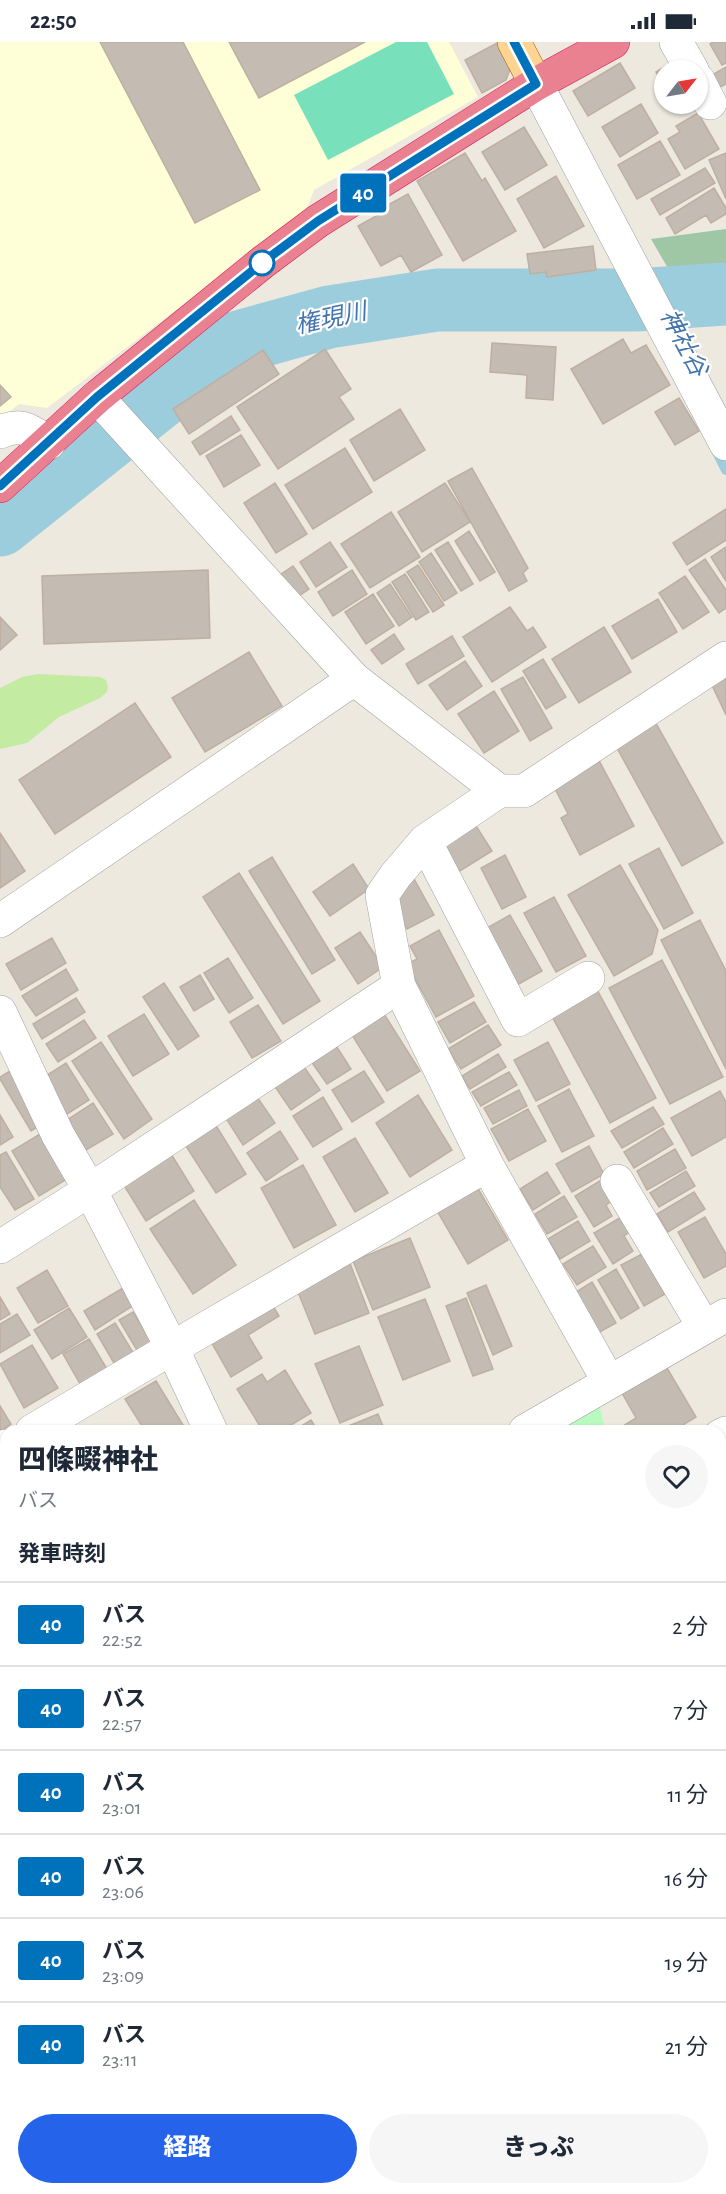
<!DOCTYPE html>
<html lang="ja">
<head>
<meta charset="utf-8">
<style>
	:root { --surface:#fff; --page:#f6f6f7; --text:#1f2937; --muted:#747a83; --line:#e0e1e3; --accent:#2563eb }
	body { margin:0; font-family:"Alegreya Sans","Noto Sans JP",sans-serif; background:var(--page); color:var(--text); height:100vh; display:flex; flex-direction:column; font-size:22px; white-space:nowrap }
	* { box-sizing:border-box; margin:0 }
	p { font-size:20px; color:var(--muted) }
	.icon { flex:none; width:33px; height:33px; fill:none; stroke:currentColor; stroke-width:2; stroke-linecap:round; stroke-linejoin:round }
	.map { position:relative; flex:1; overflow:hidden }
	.panel { position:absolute; left:0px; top:1383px; width:726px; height:770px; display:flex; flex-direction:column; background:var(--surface); border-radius:18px 18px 0 0; box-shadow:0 2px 4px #0004 }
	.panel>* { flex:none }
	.badge { padding:0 12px; border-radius:4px; font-size:21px; line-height:39px }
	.needle { width:39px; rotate:59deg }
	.controls { position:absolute; left:654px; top:18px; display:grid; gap:12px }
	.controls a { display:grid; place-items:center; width:54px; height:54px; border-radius:50%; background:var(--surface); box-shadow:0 2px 4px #0004; font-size:30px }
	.map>.badge { position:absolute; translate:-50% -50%; box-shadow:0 0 0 3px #fff }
	h2 { padding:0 18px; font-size:22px; line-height:54px }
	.round { display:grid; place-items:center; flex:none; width:63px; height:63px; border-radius:32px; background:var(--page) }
	.head { display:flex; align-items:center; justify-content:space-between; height:102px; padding:0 18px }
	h1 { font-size:28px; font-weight:800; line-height:45px }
	.action { display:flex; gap:12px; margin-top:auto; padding:12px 18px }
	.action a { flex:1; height:69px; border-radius:36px; background:var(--accent); color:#fff; font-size:24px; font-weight:800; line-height:69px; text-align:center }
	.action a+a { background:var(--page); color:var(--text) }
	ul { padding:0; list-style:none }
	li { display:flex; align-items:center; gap:18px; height:84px; padding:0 18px; border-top:2px solid var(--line) }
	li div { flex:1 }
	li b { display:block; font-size:22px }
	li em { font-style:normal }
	li .badge { min-width:66px; font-weight:700; text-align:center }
	.status { display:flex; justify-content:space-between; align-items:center; height:42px; padding:0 30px; background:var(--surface); direction:ltr }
	.status svg { height:16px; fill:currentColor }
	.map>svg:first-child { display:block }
</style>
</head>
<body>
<div class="status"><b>22:50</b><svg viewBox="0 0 49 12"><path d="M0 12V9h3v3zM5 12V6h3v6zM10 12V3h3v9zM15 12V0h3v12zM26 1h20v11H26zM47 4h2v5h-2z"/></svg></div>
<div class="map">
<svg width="726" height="2152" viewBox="0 0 726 2152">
	<rect width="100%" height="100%" fill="#ede9df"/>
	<path fill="#feffd6" d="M0,0H449L478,55L314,148L306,169L47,366L19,362L0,378Z"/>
	<path fill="#c3eba1" d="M38,632L100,635L106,638L108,644L107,650L100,656L59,675L27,701L0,707V646L22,635Z"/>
	<path fill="#9fc7a6" d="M726,187V234L673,235L651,197Z"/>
	<path fill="#b7fbbf" d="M598,1355L605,1389H546Z"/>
	<path fill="#78e1bc" d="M396,0H427L454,52L328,118L294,53Z"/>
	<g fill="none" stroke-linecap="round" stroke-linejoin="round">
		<path stroke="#9ccddd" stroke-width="10" d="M714,404L726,428"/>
		<path stroke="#9ccddd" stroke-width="63" d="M0,483L224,304L329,275L437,258H636L726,252"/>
	</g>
	<path fill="#c4bbb2" stroke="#bfafa1" stroke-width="1.5" d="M100,0H183L260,148L195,181Z
		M229,0H365L259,56Z
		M499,0L512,22L506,38L482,51L465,18Z
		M713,0H726V21L722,23L710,2Z
		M676,18L682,28H664V44L656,30Z
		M620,21L635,46L588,74L573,49Z
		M726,25V42L717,47L710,34Z
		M641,62L658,91L620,115L602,85Z
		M698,71L719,107L685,127L668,97L680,90L676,84Z
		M524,85L547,123L505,148L482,110Z
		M660,99L680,133L637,157L618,123Z
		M465,111L482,139L485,136L516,189L463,219L417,139Z
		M726,111V157L709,118Z
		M705,126L715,141L660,173L651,157Z
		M556,134L584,184L544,206L517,157Z
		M714,146L726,166V172L711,181L706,173L675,192L666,176Z
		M408,152L442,213L411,230L401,213L381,224L358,184L380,172L377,169Z
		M593,204L596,228L547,235L546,230L530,232L527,212Z
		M623,297L631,311L646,303L670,343L603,382L571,327Z
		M492,301L556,305L553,358L526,356L527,333L490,330Z
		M325,307L351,347L339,355L354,377L278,427L237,365Z
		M263,308L279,332L189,392L173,367Z
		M0,343L11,355L0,364Z
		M679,356L699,389L675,403L655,370Z
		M400,367L425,408L374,439L350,398Z
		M231,374L240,388L200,413L192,400Z
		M241,393L260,423L224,445L206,414Z
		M345,406L372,450L313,487L285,443Z
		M472,426L528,526L523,531L527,539L509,549L448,439Z
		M275,441L307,492L276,511L244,461Z
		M445,441L470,480L422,510L398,470Z
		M726,467V498L687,523L673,501Z
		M391,470L420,515L370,546L341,502Z
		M469,489L495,530L480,539L455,499Z
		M330,500L347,525L316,545L300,520Z
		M448,500L473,542L461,549L435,508Z
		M726,505V539L711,515Z
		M431,511L457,551L444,559L419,520Z
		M705,517L726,548V566L719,571L689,528Z
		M418,523L444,563L433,570L407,530Z
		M293,524L309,547L293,558L277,535Z
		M208,528L210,596L44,602L42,534Z
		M352,528L367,552L333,574L318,550Z
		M405,532L429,570L416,578L392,540Z
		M685,534L709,570L683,587L659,551Z
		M390,542L412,575L399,584L377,551Z
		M373,552L394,584L366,602L345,570Z
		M658,557L677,590L632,617L612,584Z
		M510,565L527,589L533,585L546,605L492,640L463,595Z
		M0,575L17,593L0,608Z
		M604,585L631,630L579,661L552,617Z
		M394,592L404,607L382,622L371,608Z
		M452,594L464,614L418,642L406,622Z
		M249,610L282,664L205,710L172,656Z
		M543,617L566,655L546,667L523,629Z
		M465,619L482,644L447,668L429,643Z
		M726,634V673L711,641Z
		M523,635L552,686L530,699L501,647Z
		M494,649L519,689L484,711L458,672Z
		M135,661L171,715L55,792L19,738Z
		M652,674L723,801L682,824L612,697Z
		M596,713L634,784L580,813L561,776L568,772L550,737Z
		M469,773L492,809L455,832L433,796Z
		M0,791L25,829L0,846Z
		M659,806L693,871L664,887L629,822Z
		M505,813L526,855L502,867L481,826Z
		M272,815L335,918L312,932L249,829Z
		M353,822L369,847L330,874L313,850Z
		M620,823L658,888L652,912L614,934L568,853Z
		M239,831L320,959L283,982L203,855Z
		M413,835L434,873L407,887L386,849Z
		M554,855L586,914L556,930L524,871Z
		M510,873L542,929L510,947L478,891Z
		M700,878L726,929V1027L661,898Z
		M439,888L474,954L436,975L407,922L417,917L410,904Z
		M360,890L383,925L358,942L335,906Z
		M52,896L66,921L21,948L6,922Z
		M228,916L253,956L229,971L204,931Z
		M662,918L723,1035L670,1062L609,946Z
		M66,927L78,948L36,974L22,954Z
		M200,933L214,957L194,969L180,945Z
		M164,941L199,994L178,1008L143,955Z
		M595,944L656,1056L610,1081L549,969Z
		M76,956L85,970L42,997L33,982Z
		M474,960L486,980L450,1001L438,980Z
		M258,963L281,999L252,1016L230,980Z
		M379,964L420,1029L387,1049L347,985Z
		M144,972L169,1012L133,1034L108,994Z
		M84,978L96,996L58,1020L46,1002Z
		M488,983L501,1003L461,1027L448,1007Z
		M333,999L351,1027L327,1042L308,1015Z
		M101,1000L152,1077L124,1097L72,1019Z
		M548,1000L570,1042L536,1059L514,1018Z
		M498,1012L506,1025L470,1047L462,1034Z
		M298,1016L320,1048L291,1068L269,1036Z
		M66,1021L89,1058L64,1074L41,1037Z
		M10,1029L42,1082L31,1089L0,1037V1035Z
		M364,1029L384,1060L352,1080L332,1048Z
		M509,1030L517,1043L481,1064L472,1050Z
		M569,1047L594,1094L562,1110L538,1064Z
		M519,1048L527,1064L493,1082L484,1066Z
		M253,1049L275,1081L243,1103L222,1070Z
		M720,1049L726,1060V1095L692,1114L671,1076Z
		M418,1053L452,1108L410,1135L376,1081Z
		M323,1055L342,1087L313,1105L293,1074Z
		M93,1061L113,1092L86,1108L67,1078Z
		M653,1065L664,1082L622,1106L611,1089Z
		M528,1067L546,1099L509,1119L491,1087Z
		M0,1073L13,1095L0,1103Z
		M215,1082L246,1132L216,1151L184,1101Z
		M663,1086L673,1102L634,1126L624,1110Z
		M280,1089L298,1117L266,1139L247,1111Z
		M40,1092L67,1137L39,1154L12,1109Z
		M355,1096L388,1151L355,1170L323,1115Z
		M589,1104L604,1132L572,1150L556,1122Z
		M168,1107L194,1149L146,1179L120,1137Z
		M675,1107L686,1126L647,1148L637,1129Z
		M6,1110L34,1157L15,1168L0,1145V1113Z
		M303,1123L336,1183L294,1206L261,1146Z
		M686,1129L695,1144L659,1165L650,1151Z
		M547,1130L560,1151L533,1168L520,1147Z
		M603,1137L615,1157L606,1163L612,1174L594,1185L575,1154Z
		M473,1138L508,1198L468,1222L433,1162Z
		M694,1150L705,1167L668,1190L657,1172Z
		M564,1154L577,1175L547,1192L535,1172Z
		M194,1158L236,1223L193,1252L150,1187Z
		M623,1174L632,1188L624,1194L633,1209L613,1222L594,1191Z
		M705,1175L726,1212V1224L704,1236L678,1190Z
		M578,1179L590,1199L560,1217L548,1197Z
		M410,1196L430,1245L373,1268L353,1219Z
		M593,1204L606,1225L577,1243L563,1222Z
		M642,1212L665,1252L644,1264L621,1223Z
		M348,1216L369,1271L315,1292L293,1238Z
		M616,1227L639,1266L621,1277L598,1238Z
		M47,1228L68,1264L38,1281L17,1246Z
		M592,1240L616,1281L596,1292L573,1252Z
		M486,1243L512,1304L493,1313L467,1251Z
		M123,1246L134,1263L95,1288L84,1269Z
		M267,1254L279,1274L248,1293L262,1316L231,1335L205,1289Z
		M0,1255L10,1272L0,1278Z
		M466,1256L493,1327L473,1334L446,1264Z
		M425,1257L450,1319L403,1338L378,1275Z
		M69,1266L87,1295L52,1317L34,1288Z
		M133,1270L155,1306L141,1315L119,1278Z
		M17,1272L30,1293L0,1311V1282Z
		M115,1281L137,1317L118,1328L97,1292Z
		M89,1297L110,1332L83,1347L63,1312Z
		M32,1303L58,1346L24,1366L0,1322Z
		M359,1304L383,1363L340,1381L315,1322Z
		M661,1316L696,1375L673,1389H615L636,1376L617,1342Z
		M285,1328L311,1371L281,1389H263L237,1347L262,1332L267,1340Z
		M156,1339L186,1388L184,1389H145L125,1357Z
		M0,1364L11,1382L0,1390Z
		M378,1372L385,1389H336Z
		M311,1378L318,1389H293Z
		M720,1414L726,1424V1454L724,1455L720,1448Z
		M6,1431V1469L0,1459V1434Z
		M721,1463L726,1471V1492L720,1495Z
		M0,1472L6,1482V1491L0,1495Z
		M726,1499V1534L720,1538V1502Z
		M6,1514V1586L0,1590V1517Z
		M722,1587L726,1593V1633L723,1627L720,1629V1588Z
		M720,1692L726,1702V1726L720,1729Z
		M726,1737V1789L720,1778V1740Z
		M726,1949V2036L720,2038V1951Z
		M6,2049V2107L0,2109V2051Z
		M252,2146H348L331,2152H254Z
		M356,2146H433L416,2152H358Z
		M550,2146H582L567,2152H552Z"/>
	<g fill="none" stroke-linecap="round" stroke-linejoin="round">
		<defs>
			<path id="minor" d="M676,0L692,28
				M698,38L710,61
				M536,42L726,402
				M97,355L354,637L499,749H524L726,616
				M0,390C23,380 30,389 49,401
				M499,749L425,799L396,833L382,853L399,944L487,1123L609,1340
				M425,799L518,978L588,936
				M0,879L354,637
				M0,970L58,1093L90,1148L172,1306L211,1389
				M617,1139L704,1285
				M0,1205L90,1148L399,944
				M32,1389L172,1306L487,1123
				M525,1389L726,1273
				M720,1394L726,1391
				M0,1408L6,1404
				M720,1570L726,1566
				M0,1705L6,1702
				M0,1915L6,1931
				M720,1936L726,1934
				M0,2139L6,2138
				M97,2146L99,2152
				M507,2146L509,2152
				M683,2146L686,2152
				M620,2152L639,2146"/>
			<path id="major" d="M514,0L536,42"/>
			<path id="highway" d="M0,444L97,355L263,220L318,179L536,42L613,0"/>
		</defs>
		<use href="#minor" stroke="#a1a1a1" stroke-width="34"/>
		<use href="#major" stroke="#916500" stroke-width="34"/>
		<use href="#highway" stroke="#db1b57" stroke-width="34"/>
		<use href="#minor" stroke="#fff" stroke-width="33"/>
		<use href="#major" stroke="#ffd392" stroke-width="33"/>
		<use href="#highway" stroke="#e98191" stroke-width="33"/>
	</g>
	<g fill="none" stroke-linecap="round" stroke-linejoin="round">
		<defs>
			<path id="line" d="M0,444L97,355L263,220L318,179L536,42L514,0"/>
		</defs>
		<use href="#line" stroke="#fff" stroke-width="14"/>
		<use href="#line" stroke="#0072bc" stroke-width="9"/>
	</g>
	<circle fill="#fff" stroke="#0072bc" stroke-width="3" cx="262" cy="221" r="12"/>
	<g text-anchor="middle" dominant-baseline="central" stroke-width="4.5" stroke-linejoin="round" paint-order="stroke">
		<g font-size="24" font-style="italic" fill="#4475ad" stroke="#fff">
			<text transform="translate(331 277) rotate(-12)">権現川</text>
			<text transform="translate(683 301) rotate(62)">神社谷</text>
		</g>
	</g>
</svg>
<div class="controls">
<a><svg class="needle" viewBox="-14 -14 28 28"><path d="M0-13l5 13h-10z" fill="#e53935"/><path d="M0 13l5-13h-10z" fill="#747a83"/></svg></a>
</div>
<b class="badge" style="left:363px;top:151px;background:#0072bc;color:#fff">40</b>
<section class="panel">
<div class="head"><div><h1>四條畷神社</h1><p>バス</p></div><a class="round"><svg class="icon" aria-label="heart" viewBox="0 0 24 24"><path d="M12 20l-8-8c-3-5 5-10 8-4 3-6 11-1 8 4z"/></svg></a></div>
<h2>発車時刻</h2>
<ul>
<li><span class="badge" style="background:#0072bc;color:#fff">40</span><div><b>バス</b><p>22:52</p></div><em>2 分</em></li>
<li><span class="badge" style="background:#0072bc;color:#fff">40</span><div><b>バス</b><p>22:57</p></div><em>7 分</em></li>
<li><span class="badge" style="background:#0072bc;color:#fff">40</span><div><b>バス</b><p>23:01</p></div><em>11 分</em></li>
<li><span class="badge" style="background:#0072bc;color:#fff">40</span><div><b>バス</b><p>23:06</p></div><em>16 分</em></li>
<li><span class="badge" style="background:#0072bc;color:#fff">40</span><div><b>バス</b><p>23:09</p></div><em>19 分</em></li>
<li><span class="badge" style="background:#0072bc;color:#fff">40</span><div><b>バス</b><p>23:11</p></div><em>21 分</em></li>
</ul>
<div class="action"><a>経路</a><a>きっぷ</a></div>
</section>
</div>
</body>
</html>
